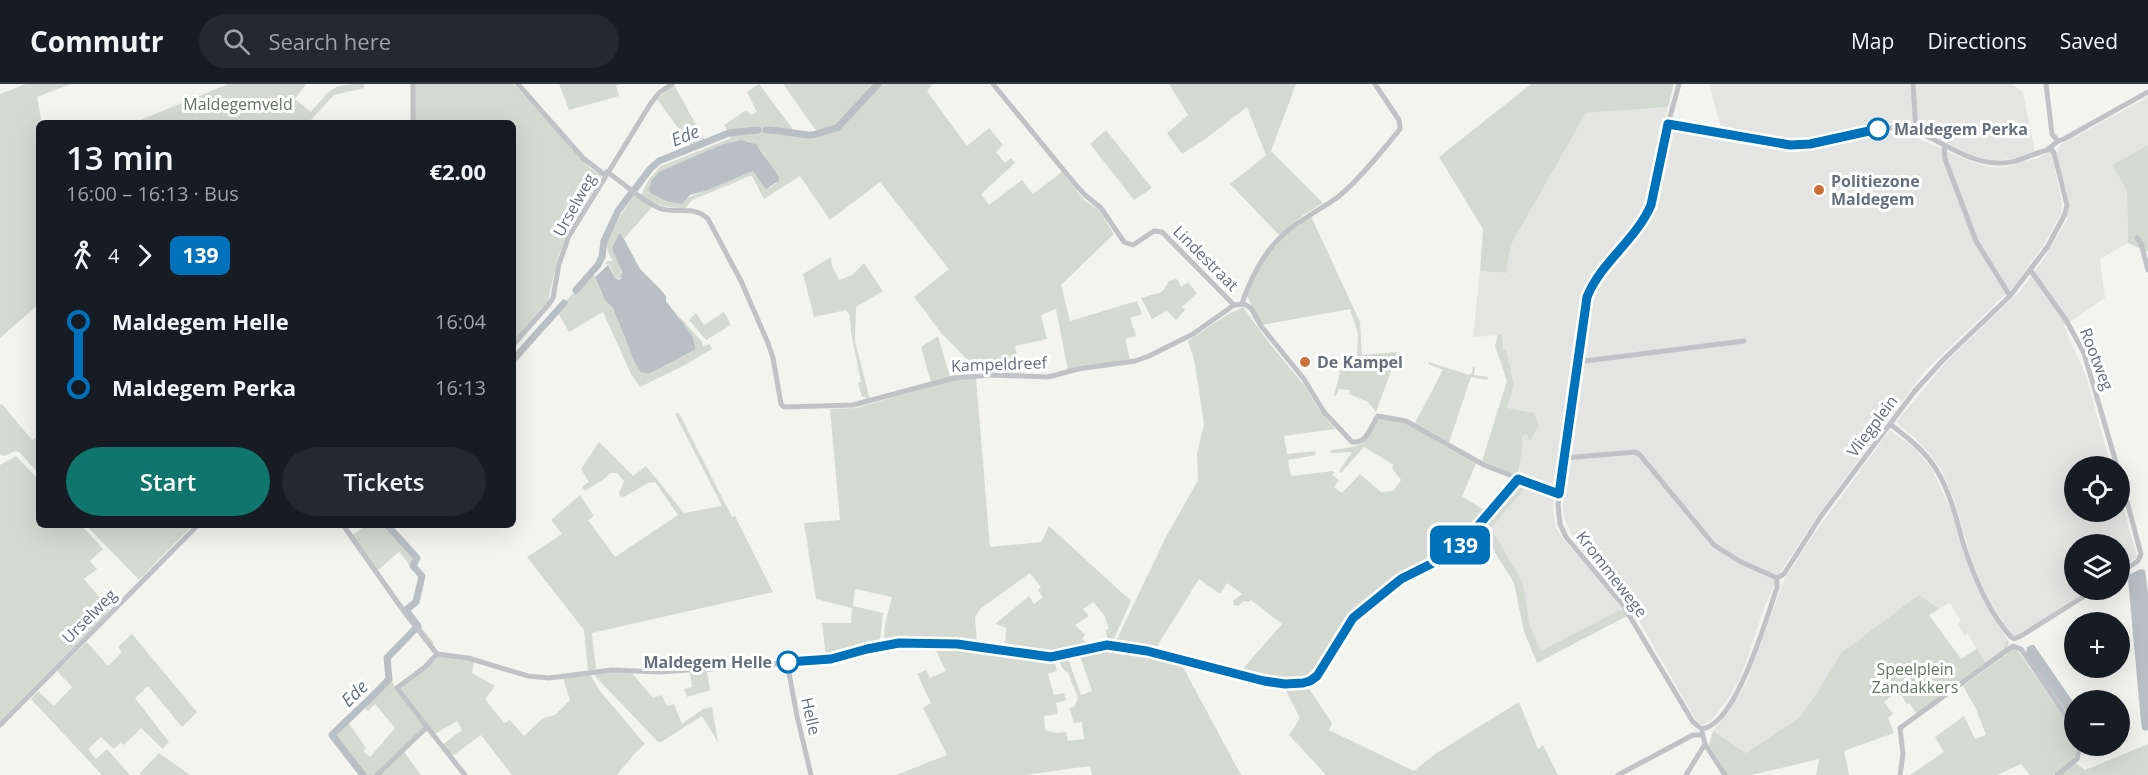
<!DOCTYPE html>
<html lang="en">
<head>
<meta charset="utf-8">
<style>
	:root { --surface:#171b24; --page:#242831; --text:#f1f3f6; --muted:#9ea1a6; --line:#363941; --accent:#0f766e }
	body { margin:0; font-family:"Open Sans",sans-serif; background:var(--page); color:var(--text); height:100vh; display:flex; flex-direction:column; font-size:22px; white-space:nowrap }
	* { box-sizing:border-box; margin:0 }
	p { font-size:20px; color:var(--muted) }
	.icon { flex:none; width:33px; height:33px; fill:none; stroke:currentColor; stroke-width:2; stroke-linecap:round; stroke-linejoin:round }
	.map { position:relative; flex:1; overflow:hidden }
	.drawer { position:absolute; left:36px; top:36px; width:480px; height:408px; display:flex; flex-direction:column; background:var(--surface); border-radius:9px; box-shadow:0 6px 24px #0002 }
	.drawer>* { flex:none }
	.badge { padding:0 12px; border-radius:9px; font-size:21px; line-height:39px }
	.tools { position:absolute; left:2064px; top:372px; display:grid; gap:12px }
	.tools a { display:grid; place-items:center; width:66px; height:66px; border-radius:50%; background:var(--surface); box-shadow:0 6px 24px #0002; font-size:30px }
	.map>.badge { position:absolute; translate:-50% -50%; box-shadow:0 0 0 3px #fff }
	.legs { display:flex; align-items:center; gap:9px; height:66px; padding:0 30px; font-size:20px }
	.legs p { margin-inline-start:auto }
	.summary { display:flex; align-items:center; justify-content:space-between; height:102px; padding:0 30px }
	h1 { font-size:33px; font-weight:600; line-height:45px }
	.button { display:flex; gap:12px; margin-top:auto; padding:12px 30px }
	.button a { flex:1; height:69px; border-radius:36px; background:var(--accent); color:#fff; font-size:24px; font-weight:600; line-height:69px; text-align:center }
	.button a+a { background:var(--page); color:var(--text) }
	ul { padding:0 30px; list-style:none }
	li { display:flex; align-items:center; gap:21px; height:66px; font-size:22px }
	li i { display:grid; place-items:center; width:9px; height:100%; margin:0 8px; background:currentColor }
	li i::after { content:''; width:15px; height:15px; margin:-8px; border:4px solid; border-radius:50%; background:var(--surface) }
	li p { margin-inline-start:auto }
	li:first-child i { background:linear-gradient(#0000 50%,currentColor 0) }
	li:last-child i { background:linear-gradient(currentColor 50%,#0000 0) }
	header { display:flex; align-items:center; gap:36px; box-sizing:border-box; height:84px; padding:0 30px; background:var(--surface); border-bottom:2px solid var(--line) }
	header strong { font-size:28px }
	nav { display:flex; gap:33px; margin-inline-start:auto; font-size:21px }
	.search { width:420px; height:54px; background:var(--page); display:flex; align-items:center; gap:15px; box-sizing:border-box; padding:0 21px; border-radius:33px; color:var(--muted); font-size:22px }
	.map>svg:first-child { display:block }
</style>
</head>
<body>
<header>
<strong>Commutr</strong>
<div class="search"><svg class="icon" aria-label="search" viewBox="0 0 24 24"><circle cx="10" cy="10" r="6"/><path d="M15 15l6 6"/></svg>Search here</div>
<nav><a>Map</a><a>Directions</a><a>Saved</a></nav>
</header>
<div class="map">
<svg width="2148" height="691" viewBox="0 0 2148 691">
	<rect width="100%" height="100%" fill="#f3f4f0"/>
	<path fill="#e4e5e3" d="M1709,0H2012L2023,8L2035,69L2019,74L1993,77L1972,72L1957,66L1919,43L1910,40L1904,42L1890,39L1807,58H1781L1721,45Z
		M2148,13V61L2112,81L2127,106L2128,159L2100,175L2105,214L2064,242L2086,292L2111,382H2074V428H2120V411L2137,473L2120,484V460H2074V506H2089L2017,552L2011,551L1987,512L1974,484L1954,415L1941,385L1923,362L1896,338L1947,277L2021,206L2040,180L2060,148L2067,135L2069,123L2067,108L2057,74V67L2060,61Z
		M1668,23L1646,118L1637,137L1594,191L1585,208L1572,277L1556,390L1553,426L1556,443L1563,455L1610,507L1627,532L1537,579L1524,547L1514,499L1480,444L1519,398L1521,354L1526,350L1530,355L1507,324L1514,302L1503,266L1502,251L1473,253L1480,187L1506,189L1510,166L1513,157L1586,29Z
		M1672,46L1771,64L1806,67L1867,51L1899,49L1915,53L1971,78L1990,83H2005L2038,74L2051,67L2062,119L2061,130L2044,160L2014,202L1924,288L1820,428L1779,490L1765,522L1740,595L1729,613L1711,637L1703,641L1696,636L1627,516L1576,460L1564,434L1563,420L1591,212L1599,196L1644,142L1655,122Z
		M1890,346L1914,364L1932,385L1952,428L1961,462L1976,503L2007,555L2004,564L1984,578L1968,550L1965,552L1957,540L1961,537L1950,519L1939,525L1919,512L1817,610L1799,634L1746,669L1713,647L1746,600L1784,496L1813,451Z"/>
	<path fill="#d4dad2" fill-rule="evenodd" d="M26,0H71L37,13L42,39H39V220L0,254V10Z
		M228,0H306L295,15L311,28C332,4 330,0 364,0V4L334,11L308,39H133Z
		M414,0H514L590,84L602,91L566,154L559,170L548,217L513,257V39H415Z
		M559,0H621L616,2L619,12L569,26Z
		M759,0L795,48L812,50L817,48L783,0H933L927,7L967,62L989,44L1003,61L996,68L1005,79L1011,74L1015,79L981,110L989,121L1022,96L1033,110L1062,88L1085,117L1099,126L1114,150L1061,201L1070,237L1137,217L1142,230L1130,234L1136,252L1125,255L1130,275L1068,286L1056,225L1041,231L1047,255L1015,262L1021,290H982L942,250L914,213L949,185L880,98L830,136L800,92L764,115L752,92H750L692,116L686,124C668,124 656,122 641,111L649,95L661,82L731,54L730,51L694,66L657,15L674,1L705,57L727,46L724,41L746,26L751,31L757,28L747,8ZM741,57C745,57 751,57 755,60C766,68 772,88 777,99L769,104L753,87L687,114L659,88L730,58Z
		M1169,0H1296L1271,67L1323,119L1302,132L1279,151L1230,100L1266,71L1247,23L1204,56L1182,70L1167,49L1188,31Z
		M1531,0H1674L1668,23L1586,29L1513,157L1510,166L1506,189L1480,187L1483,145L1439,73Z
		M1106,46L1152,104L1134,116L1090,60Z
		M2148,61V168L2128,159L2127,106L2112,81Z
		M634,111L652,123L624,155L622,150L619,181L622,191L621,194L616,195L609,181L605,180L607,177H613C609,172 607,166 607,159C608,150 628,120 634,111Z
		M1311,132L1360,238L1362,271L1398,268L1376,328L1368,318L1349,310L1350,306L1339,305L1336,312L1334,311L1343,277L1357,273L1358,250L1350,225L1262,241L1247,212L1262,176L1286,150Z
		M831,173L832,182L839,196L852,191L864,179L883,207L856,223L855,257L870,316L867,317L865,313H862L858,299L861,298L851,248L850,232L846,226L814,233L803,190Z
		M593,188L602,210L613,224L635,279L649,290L696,265L692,251L680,236L679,232L702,258L703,263L709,260L712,265L685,281L640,303L631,290L603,228L569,248L557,227Z
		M1176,195L1178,196L1181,203L1188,198L1197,209L1182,223L1185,226L1176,236L1167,227L1152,235L1141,214L1162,208L1169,197Z
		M1243,223L1270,260L1304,301L1320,327L1335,345L1284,352L1287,370L1315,367L1316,371L1288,376L1291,392L1333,387L1334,389L1332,391L1339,396L1334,403L1342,409L1360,390L1381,408L1393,407L1401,396L1392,384L1394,381L1364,363L1341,389L1339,387L1352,368L1330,369L1331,366C1362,362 1364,364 1378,334L1406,339L1476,380L1462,412L1487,428C1459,466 1424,481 1386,507C1378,513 1367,519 1360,526C1345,543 1326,587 1307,596C1291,604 1256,593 1239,589L1282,540L1251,516L1249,518L1244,517L1238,522L1234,521L1233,517L1242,510L1227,499L1220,510L1199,495L1154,567L1115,559L1166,453L1198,396L1197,369L1204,341L1203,333L1194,275L1188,257L1225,232Z
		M724,228L731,241L706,256L689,236L696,229L704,241Z
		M1498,251H1502L1503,265L1506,266L1514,302L1507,324L1534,329L1539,342L1530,356L1526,350L1521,354L1523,358L1518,393L1482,377L1507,297L1495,262Z
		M938,252L950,293L931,298L921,263Z
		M1429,278L1469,291L1472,289L1473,283H1475L1474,291L1488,293L1487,296L1471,293L1449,359L1415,339L1443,286L1428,280Z
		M976,294L990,463L1041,458L1049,442L1131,517L1113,557L1108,555L1105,546L1109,545L1104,531L1093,518L1083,525L1089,532L1075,541L1085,551L1082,555L1089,560L1088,563L1052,571L1005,563L1006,544L995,540L1029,512L1034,520L1043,513L1038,506L1041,503L1030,489L980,525L975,533L977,559L937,557L884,559L885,540L892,513L855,505L853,522L883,529L880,557L878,560L826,573L822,539H851L852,524L816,515L804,439L840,436L830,325L856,324L949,297Z
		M2,320L32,356L39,351V390L19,368L16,367L4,372L0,370V321Z
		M679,329L732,433L735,432L773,508L592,549L596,585L588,587L584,546L527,473L562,450L551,436L580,411L594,432L588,436L615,473L678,431L655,398L648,399L624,413L620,412L619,409L624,397L617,389H610L604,395L585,407L582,403L589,398L581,385L599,358L633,392L646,382L684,429L722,422L675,330Z
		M16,372L39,396V441H81L103,465L90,477L97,485L84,495L110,526L0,637V381Z
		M1519,398L1528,401L1491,444L1523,499L1530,543L1541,567L1620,526H1623L1627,532L1537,579L1524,547L1514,499L1480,444Z
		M86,441H193L139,496Z
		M367,441H388L392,446L394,445L409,460L407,462L418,475L414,482L424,492L416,520L408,527L434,559L432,560L404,526L413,519L419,493L399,468L377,487L352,451Z
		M1919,511L1939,525L1929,531L1961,575L1977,565L1985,578L2004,564L2007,555L2009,558L2006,566L1917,631L1910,619L1907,620L1898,607L1884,618L1893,630L1888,634L1894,649L1844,667L1849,691H1816L1819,675L1751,691H1727L1709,661L1713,647L1746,669L1799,634L1817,609L1841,569Z
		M414,545L417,548C409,555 394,565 390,575C382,596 413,627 425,644L375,691H361L329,651L346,635L366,664L363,667L370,673L395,644L375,620L368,627L360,621L388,595L385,579L387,572Z
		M132,550L197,628L182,643L148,602L135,614L169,658L163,665L141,644L124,661L121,658L114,665L101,653L88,665L96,675L107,665L130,691H102L31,615L38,607L54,622L72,603L57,587L87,558L108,582L122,568L118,563Z
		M933,561L972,564L1049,574L1050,576H1054L1057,587L1048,590L1054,611L1064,609L1066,616L1056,619L1058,630L1044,632L1045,646L1056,649L1066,648L1068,657L1084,655L1082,638L1074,639L1069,624L1074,623L1078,614L1068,589L1064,586L1059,578L1056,577L1058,574L1067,572L1081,611L1092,607L1079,569L1103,563L1122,564L1182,578L1184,585L1241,691H1092L1090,682L1025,691H896L947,671L923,624L931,619L917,590L926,586L930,594L946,587Z
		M2012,564H2016L2072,645L2074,649V662H2078L2073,676L2053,691H2030L2021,680L1997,691H1910L1944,668L1935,653L1964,632L1975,655L1986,651L1976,625L1963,602L2007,570Z
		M439,572L474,577L472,589L495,602L485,615L504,639L510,636L524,652L543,634L555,631L570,616L563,594L590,590L600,607L645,660L635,669L617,691H512L481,651L451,673L442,661L462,646L457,637L435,650L399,606Z
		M785,576V582L707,588L710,606L687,613L684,605L692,603L690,588L702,583Z
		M600,588L632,589L653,614L662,611L667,622L674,620L682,640L703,625L712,623L718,658L702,632L661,658H658L593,590Z
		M1307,602L1332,639L1329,646L1414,687L1435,670L1519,618L1538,665L1543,661L1558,691H1326L1289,651L1300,634L1284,603Z
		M2148,660V691H2060L2075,679L2085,686Z
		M404,668L421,691H380Z
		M159,669L190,691H142L140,689Z"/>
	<path fill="#b8c0c4" d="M741,56L756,60L779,93V97L766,105L753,87L705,107L690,111L682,120L666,117L651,109L649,106L651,97L659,88L723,60Z
		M619,150H621L624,155L640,185L660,205L666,212V217L692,251L696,265L649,290L641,288L635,279L613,224L605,216L595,193L608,181L615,194L619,196L621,194L622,188L612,164Z
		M2141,485L2145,486L2148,509V646L2145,647L2142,645L2141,638L2128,495L2127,494L2120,499V495Z
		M2032,561H2034L2074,619V638L2026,570L2027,563Z"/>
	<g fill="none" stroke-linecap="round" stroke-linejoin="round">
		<path stroke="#b8c0c4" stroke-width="1.5" d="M1829,53L1839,51"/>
		<path stroke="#b8c0c4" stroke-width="7" d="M766,46C781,46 795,50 809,51C817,52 828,45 837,44L878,0
			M635,105L650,85L659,77L729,49L758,46
			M576,206L598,181L602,173L604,157L618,127L632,108
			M513,276L564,219
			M387,441L417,474L413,482L422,492L416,518L406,526L418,542
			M363,691L332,651C351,632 371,615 389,595L387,574L415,545"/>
		<path stroke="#c0c2c5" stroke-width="5" d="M413,0V39
			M518,0L583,74L605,91
			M993,0L1075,100L1085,111L1101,124L1124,158L1133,161L1154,147L1162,148L1234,221
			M1679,0L1668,40L1651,121C1636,156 1601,178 1587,213L1558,421L1560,440L1566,453L1623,521L1693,638L1702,645
			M1913,0L1916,48
			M2046,0L2052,50L2058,57
			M1668,40L1790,61C1805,60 1820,58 1835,55C1856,50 1877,42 1899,44C1935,48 1961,79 1998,79C2018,80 2032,69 2051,65L2054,69L2067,121L2065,130L2048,162L2010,212L1943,276L1914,308L1821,432L1784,490L1777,494
			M1944,62L1945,75L1976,157L2010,212
			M2048,65L2058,57L2064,55L2148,8
			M607,88C624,99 640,116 659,124C676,131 693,120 708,135L741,197L768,259L773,274L781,320L784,323L853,321L954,294L992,291L1048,293L1078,285L1135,277L1149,272L1193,250L1234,221L1244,220L1251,224L1261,242L1304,295L1324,328L1352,358C1368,359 1370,343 1378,332L1406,337L1484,381L1559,410
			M2137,154L2141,159L2148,186
			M2031,187L2066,236L2084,269L2117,382
			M1242,219C1253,188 1268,160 1295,141C1309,131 1324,123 1338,113C1359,96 1383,66 1400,45L1399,36L1375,0
			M513,261L549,220L553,214L559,180L569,152L651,19L659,9L672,0
			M1577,278L1744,257
			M1890,340C1907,353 1925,367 1936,385C1950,408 1956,433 1963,459C1973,491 1988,527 2011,553L2014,555L2021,552L2094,506
			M1564,374L1635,368L1640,371L1714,461L1741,478L1777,494
			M2120,391L2141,470L2138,477L2120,489
			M343,441L405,529L437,570L468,574L528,592L549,594L612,586L660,588L823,576L867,565L899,559L957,560L1051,573L1100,561L1123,562L1264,597L1295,600L1310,597L1317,592L1353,534L1401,495L1443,474L1453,467L1471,450L1518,395
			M787,578L797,632L811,691
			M0,641L198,441
			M427,643L465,691
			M1702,645C1737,640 1766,534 1777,504V494
			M1702,648L1705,660L1725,691
			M377,691L427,643L397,604L425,583L437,570
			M1618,691L1693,651H1702
			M1686,691L1705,660
			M1900,691L1903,670L1900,644L2013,562L2021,565L2074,644
			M2057,691L2077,675L2080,662"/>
	</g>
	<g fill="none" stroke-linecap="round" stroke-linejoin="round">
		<defs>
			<path id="line-1" d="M788,578L831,575L867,565L899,559L957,560L1051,573L1107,561L1147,567L1264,597L1285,600L1303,599L1310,597L1317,592L1353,534L1401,495L1443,474L1453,467L1471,450L1518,395L1559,410L1587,213C1601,178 1636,156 1651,121L1668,40L1790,61L1810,60L1878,45"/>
		</defs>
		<use href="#line-1" stroke="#fff" stroke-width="14"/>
		<use href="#line-1" stroke="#0072bc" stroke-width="9"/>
	</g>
	<g fill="#fff" stroke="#0072bc" stroke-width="3">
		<circle cx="1878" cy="45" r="10"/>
		<circle cx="788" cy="578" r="10"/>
	</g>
	<g fill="#cc6e38" stroke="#fff" stroke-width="2">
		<circle cx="1819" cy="106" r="6"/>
		<circle cx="1305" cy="278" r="6"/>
	</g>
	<g text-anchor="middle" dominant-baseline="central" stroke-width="6" stroke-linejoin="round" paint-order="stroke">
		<g font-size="16" fill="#657564" stroke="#fff">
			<text x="238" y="20">Maldegemveld</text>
			<text x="1915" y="585">Speelplein<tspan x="1915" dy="18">Zandakkers</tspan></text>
		</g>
		<g font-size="16" font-weight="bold" fill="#66707d" stroke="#fff" text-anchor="start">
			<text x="1894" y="45">Maldegem Perka</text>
			<text x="772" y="578" text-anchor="end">Maldegem Helle</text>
		</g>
		<g font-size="16" font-weight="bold" fill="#66707d" stroke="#fff" text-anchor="start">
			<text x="1831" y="97">Politiezone<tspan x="1831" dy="18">Maldegem</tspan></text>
			<text x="1317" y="278">De Kampel</text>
		</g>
		<g font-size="16" fill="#66707d" stroke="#fff">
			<text transform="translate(574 121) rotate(-61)">Urselweg</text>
			<text transform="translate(1206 174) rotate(45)">Lindestraat</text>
			<text transform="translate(2097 275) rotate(69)">Rootweg</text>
			<text transform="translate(999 280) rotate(-2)">Kampeldreef</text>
			<text transform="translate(1872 342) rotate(-53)">Vliegplein</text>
			<text transform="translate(1612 490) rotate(52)">Krommewege</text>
			<text transform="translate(89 532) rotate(-45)">Urselweg</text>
			<text transform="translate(811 632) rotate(77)">Helle</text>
		</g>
		<g font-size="18" font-style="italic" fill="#677781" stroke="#fff">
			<text transform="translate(685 51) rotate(-22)">Ede</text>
			<text transform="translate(354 609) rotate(-44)">Ede</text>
		</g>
	</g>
</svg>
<div class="tools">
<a><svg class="icon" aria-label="locate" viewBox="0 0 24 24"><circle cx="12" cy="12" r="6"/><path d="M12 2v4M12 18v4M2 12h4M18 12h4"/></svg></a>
<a><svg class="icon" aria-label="layers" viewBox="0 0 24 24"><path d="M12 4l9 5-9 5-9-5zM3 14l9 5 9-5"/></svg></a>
<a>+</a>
<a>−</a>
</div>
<b class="badge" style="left:1460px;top:461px;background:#0072bc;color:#fff">139</b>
<section class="drawer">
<div class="summary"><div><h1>13 min</h1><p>16:00 – 16:13 · Bus</p></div><b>€2.00</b></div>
<div class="legs"><svg class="icon" aria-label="walk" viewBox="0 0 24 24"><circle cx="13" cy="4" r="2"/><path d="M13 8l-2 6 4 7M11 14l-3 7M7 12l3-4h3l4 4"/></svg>4<svg class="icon" aria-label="forward" viewBox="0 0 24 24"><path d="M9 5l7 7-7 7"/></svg><b class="badge" style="background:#0072bc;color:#fff">139</b></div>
<ul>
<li><i style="color:#0072bc"></i><b>Maldegem Helle</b><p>16:04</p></li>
<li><i style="color:#0072bc"></i><b>Maldegem Perka</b><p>16:13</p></li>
</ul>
<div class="button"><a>Start</a><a>Tickets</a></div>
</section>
</div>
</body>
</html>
